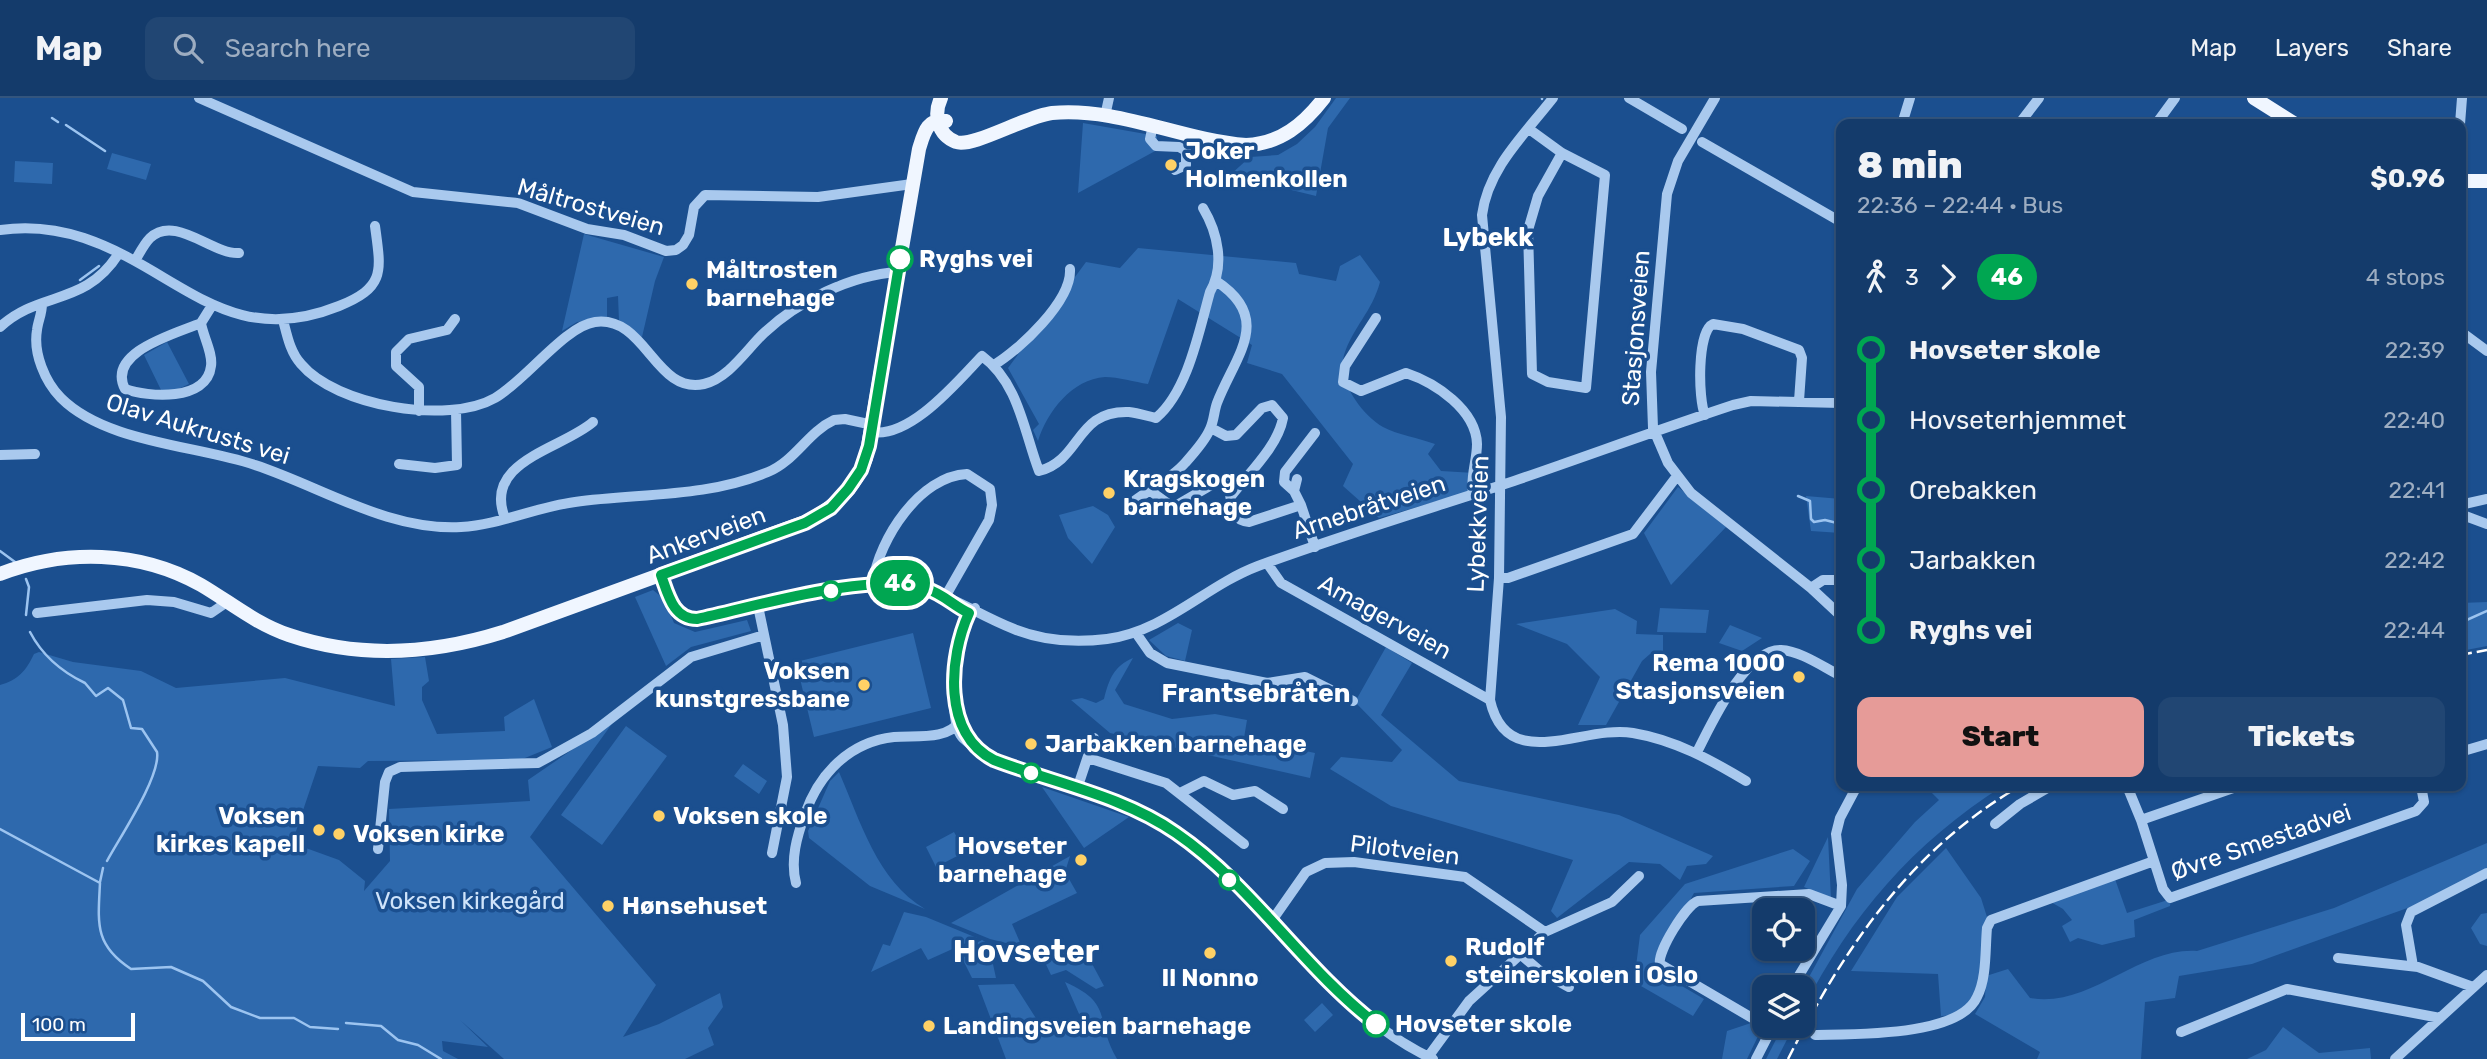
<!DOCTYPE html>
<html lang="en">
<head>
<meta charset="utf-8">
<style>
	:root { --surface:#143b6b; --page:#214673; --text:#f1f3f6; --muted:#9dadc1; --line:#33557e; --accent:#e69b98 }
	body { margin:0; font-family:Rubik,sans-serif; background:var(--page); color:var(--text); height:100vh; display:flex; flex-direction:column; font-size:26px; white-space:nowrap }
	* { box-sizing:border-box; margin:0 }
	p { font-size:23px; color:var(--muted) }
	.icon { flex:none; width:38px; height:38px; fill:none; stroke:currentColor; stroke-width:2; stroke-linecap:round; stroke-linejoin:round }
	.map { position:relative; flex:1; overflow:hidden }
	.details { position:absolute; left:1836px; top:21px; width:630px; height:672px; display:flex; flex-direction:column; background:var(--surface); border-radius:14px; box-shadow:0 2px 5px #0004,0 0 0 2px var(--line) }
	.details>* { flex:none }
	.badge { padding:0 14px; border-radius:23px; font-size:24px; line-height:46px }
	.fabs { position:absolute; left:1752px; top:800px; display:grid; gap:14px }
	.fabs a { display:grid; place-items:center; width:63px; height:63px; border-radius:14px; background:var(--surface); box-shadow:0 2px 5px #0004,0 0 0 2px var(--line); font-size:35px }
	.scale { position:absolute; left:21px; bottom:18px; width:114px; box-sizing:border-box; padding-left:7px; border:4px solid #fff; border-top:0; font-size:19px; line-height:24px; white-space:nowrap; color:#fff; -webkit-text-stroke:5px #1b4f8f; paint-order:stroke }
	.map>.badge { position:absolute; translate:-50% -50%; box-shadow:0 0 0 4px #fff }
	.legs { display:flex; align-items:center; gap:10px; height:77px; padding:0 21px; font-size:23px }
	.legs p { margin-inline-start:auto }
	.headline { display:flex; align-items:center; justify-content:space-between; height:119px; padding:0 21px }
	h1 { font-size:38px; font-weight:800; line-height:52px }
	.primary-button { display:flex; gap:14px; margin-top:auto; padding:14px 21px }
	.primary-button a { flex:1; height:80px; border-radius:14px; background:var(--accent); color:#111; font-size:28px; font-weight:800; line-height:80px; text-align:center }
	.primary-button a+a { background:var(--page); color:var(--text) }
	ul { padding:0 21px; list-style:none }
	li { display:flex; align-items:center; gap:24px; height:70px; font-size:26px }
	li i { display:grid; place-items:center; width:10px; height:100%; margin:0 9px; background:currentColor }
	li i::after { content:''; width:18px; height:18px; margin:-9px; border:5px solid; border-radius:50%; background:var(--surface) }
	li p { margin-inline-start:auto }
	li:first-child i { background:linear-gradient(#0000 50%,currentColor 0) }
	li:last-child i { background:linear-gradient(currentColor 50%,#0000 0) }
	header { display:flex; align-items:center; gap:42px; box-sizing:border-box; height:98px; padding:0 35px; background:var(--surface); border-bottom:2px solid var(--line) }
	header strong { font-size:33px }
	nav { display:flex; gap:38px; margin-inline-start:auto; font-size:24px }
	.search { width:490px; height:63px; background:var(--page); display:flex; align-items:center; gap:18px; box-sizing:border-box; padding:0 24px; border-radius:14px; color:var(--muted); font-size:26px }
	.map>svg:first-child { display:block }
</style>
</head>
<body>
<header>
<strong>Map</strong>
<div class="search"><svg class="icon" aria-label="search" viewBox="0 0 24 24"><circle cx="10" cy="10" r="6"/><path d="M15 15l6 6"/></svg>Search here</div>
<nav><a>Map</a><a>Layers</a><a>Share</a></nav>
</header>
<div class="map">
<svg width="2487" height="961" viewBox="0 0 2487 961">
	<rect width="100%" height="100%" fill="#1b4f8f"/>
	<path fill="#2e69ad" d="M1336,0H1350L1328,30L1316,98L1230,77L1250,59L1278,57L1297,46L1315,29Z
		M1083,25L1157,38V52L1078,95Z
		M112,55L151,66L146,82L107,71Z
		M15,63L53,65L52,86L14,84Z
		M584,136L664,159L655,183L642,239L619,223L618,198L607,200V220L577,224L562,233Z
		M1138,150L1296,165L1299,176L1336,183L1340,168L1360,157L1380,184C1372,214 1353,229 1344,257C1337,282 1361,316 1383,329C1398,337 1419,340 1435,346L1428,356L1441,373L1475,375L1476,392L1379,420L1343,388L1353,366L1282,276L1247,265L1252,247L1178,201L1148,286C1135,284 1118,279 1105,279C1072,281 1047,314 1038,343L1033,332L1039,326L1008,270L1086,164L1120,170Z
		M167,244L189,286L174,293L162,294L144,257Z
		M1678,389L1726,429L1671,487L1644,435Z
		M1806,398L1841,401V435L1811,433Z
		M1093,408L1108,417L1115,429L1092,466L1068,440L1059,417Z
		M653,492L664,501L674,525L695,534L747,522L751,533L691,549L666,568L635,499Z
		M2487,504V548L2461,553V505Z
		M1660,510L1709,512L1706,535L1657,534Z
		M1615,511L1637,523L1636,536L1663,537V554L1650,556L1642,563L1606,627H1578L1600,579L1567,546L1516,526Z
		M1178,525L1192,532L1185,563L1166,558L1149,542Z
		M1730,527L1762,540L1742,553L1719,545Z
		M913,535L931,610L814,639L796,564Z
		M1386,549L1412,565L1381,617L1459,683L1619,717L1713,758L1706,766L1687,768L1680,782L1660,766L1629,764L1557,820L1551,813L1573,762L1391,708L1330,671L1341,659L1392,664L1402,652L1355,604Z
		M39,554L73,564L141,573L176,590L285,580L395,608L391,561L425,559L429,583L422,589V602L437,636L505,633L504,619L534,601L552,649L520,662L368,663L360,670L318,668L292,745L339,762L365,783L364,793L390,763L389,711L530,703L528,682L614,623L530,739L656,887L623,939L659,926L720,895L723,909L708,930L714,947L685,961H504L460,922L488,949L442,943L443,953L458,961H0V587C18,582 26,573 34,556Z
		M1133,560L1115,592L1124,606L1172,621L1215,616L1247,622L1244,640L1315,655L1310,680L1110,635L1071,602L1082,600L1096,605L1104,601C1109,581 1114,568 1133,560Z
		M626,628L667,658L602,747L561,717Z
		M743,666L767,683L759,696L734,678Z
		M839,674C860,722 877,783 925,811L870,788L809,740L808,733L830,683Z
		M1925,688H2003C1913,745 1851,817 1803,911V890L1857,791L1915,724L1939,702Z
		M1042,689L1129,719L1084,750Z
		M954,734L965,754L936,769L926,749Z
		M1828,739L1831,801L1804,789Z
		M2487,745V773L2413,808L2252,866L2179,878L2175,900L2145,904L2141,961H2037L2040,954L1975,916L1985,899L1986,878L2008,871L2030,900C2089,911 2139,849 2197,853L2334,810Z
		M1946,750L1981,800L1987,819L1978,898L1958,917L1941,918L1938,876L1851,873L1897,799Z
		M1793,751L1810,763L1794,788L1694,795L1653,871L1704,901L1693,918L1634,884L1640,837L1685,786Z
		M1070,758L1065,774L1077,795L1012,826L1022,849L990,841L951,825Z
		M2115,781L2127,815L2171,801L2170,808L2134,822L2135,839L2102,847L2078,840L2070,844L2062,828L2072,822L2063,811L2049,803Z
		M904,814L926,819L977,840L928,862L921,850L871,874L883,846L890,848Z
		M2487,815V848L2480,846L2471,830L2481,816Z
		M982,842L993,848L991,857L996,880H972L959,854Z
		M1082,847L1104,888L1096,891L1066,872L1051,877L1041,856Z
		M1065,884C1115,906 1094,922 1117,961H1006L978,887L1014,886L1039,925L1067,932L1083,925Z
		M1322,905L1333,917L1315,934L1304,922Z
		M1751,925L1761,932L1747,961H1722L1727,933Z
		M1783,928H1794L1777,961H1766Z
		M2283,929L2319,955L2370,950L2371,961H2247L2266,952Z"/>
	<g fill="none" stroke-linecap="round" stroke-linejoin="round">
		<path stroke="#9cc4f0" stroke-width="2.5" d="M1542,0V1
			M52,20L58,24
			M66,27L105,53
			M80,182L99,168
			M1798,398L1810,403L1811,421L1814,424L1825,422L1841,426
			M0,453L15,464
			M26,481L29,489L26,517
			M2460,525L2487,513
			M30,534C42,557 62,574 85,585L96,598L108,590L123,602L131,630L142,631L157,654C161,678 120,739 107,763
			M0,731L100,785C98,825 94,847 131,871L171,869L203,883L231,909L260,920H294L310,929L338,931
			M100,784L103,770
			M346,925L381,928L398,942L418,947L441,961"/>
		<path stroke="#a9c9ee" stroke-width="10" d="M199,0L413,94L518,105L587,131L624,137L666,153L676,152L683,147L689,137L694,109L705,97L818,99L912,86
			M1553,0C1525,36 1488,70 1482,117L1501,319L1499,480L1490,602C1507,678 1583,626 1633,635C1675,642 1711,662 1746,683
			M1629,0L1682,31
			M1715,0L1678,63L1667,96L1651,274L1653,330L1668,365L1691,395L1811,490L1841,518
			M1105,18L1109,0
			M1902,26L1910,0
			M2019,26L2039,0
			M2156,26L2175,0
			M2460,26L2462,0
			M1153,27L1150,41L1156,48L1179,49L1186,53V67L1175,72
			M1529,31L1562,55L1605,77L1586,290L1548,284L1532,276L1528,132L1538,98L1562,55
			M1702,44L1841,124
			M0,132C28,128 57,131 84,140C179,172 227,253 339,208C386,189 381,173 375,128
			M135,163C139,156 144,146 150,140C175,116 213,157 239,155
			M42,206C42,216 38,223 37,232C33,255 45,284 61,300C106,345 196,347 255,367C322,389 388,433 461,429C499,427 536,409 575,404C639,395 706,400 768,374C795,363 808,334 834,322L845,321L873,327
			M1376,220L1345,268L1343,284L1361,293L1406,275C1436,285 1476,312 1477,346C1477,363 1470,379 1473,396
			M283,222C287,237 290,254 301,266C336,308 448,327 495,300C525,283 565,228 595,224C646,217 655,297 704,286C729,280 747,251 764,235C798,203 851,177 898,174
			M201,225C175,236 106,254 125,291C148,299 207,304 211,268C213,255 203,238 201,225L211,209
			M0,229C40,192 85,209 119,155
			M2460,233L2487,253
			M994,267C1019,252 1072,203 1070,171
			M419,313V289L396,268V254L409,241L447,232L455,221
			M1705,317C1698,301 1697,233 1713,226L1743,231L1799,252L1802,260L1799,303
			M1211,330L1226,338L1236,337L1262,310L1272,307L1283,320C1278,348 1249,375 1232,397
			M871,334C910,341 957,284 982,258C1019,285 1024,334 1039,373C1082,362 1075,312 1129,314C1138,315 1147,318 1156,320C1188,293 1199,233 1210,194C1225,168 1218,135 1203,110
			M0,357L35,356
			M399,366L435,370L457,367L456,312
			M1297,381L1294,393L1301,407L1315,449
			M1149,392L1170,407H1177L1220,382L1227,387C1234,402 1228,423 1249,424L1301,407
			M1294,393L1284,384L1285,374L1315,335
			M1129,407C1147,392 1169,383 1185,365C1194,355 1205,343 1210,331C1214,323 1214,313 1217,305C1235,258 1274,221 1216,183
			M2460,407L2487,401
			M2460,416L2487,426
			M505,420C482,363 562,351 593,324
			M1267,465L1281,485L1490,602
			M661,477L675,510L690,521L866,485C926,477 963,511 1014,531C1044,543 1075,545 1107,541C1166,533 1205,488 1258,468C1342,437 1429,411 1514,383C1587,358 1660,331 1733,307L1751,303L1841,305
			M1499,480H1508L1633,436L1677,378
			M873,484C879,441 920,378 967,376L990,391L992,407L989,422L945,499
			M1811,490L1823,482H1841
			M758,508L783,627L787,679L772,755
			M975,510C955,524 945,623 963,640C983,659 1009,667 1034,676C1081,693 1134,705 1175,734C1270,799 1327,912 1433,961
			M37,515L147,502L174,504L211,515L227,504
			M1136,535L1150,555L1167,565L1267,585L1305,579L1353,603
			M1697,654C1711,627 1745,551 1781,552C1801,553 1823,569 1841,578
			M2460,654L2487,646
			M1088,660L1166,685L1244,746
			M2127,688L2141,722
			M2239,688L2141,722L2163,791L2170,800L2416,713L2424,704L2421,688
			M1077,691L1094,640
			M1182,694L1204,683L1233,697L1255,693L1283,711
			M1995,726L2020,706L2051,688
			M378,751L385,684L389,674L400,669L538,665L592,635L691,559L764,537
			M796,785C790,762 797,738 805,716C819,676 849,644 894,639C915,637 947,643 960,623
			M1271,824L1306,774L1325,765L1354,764L1465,779L1545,834
			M1520,856L1540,873L1569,889
			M2338,860L2418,869L2473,889
			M2413,868L2406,827L2411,814L2487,775
			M1792,889L1841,808L1842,787L1836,736L1840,720L1857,688
			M1764,927L1660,866C1657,854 1686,807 1698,803L1809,796L1841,808
			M2181,934L2287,891L2440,920
			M1815,937C1854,936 1959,939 1977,899C1987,880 1985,851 1987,830L1991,822L2154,763
			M1428,959L1469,903L1545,834L1612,804L1639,778
			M1756,961L1773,928
			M2395,961L2487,877"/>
		<path stroke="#f0f6ff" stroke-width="14" d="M941,0C933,17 938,37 956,44C973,50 1026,18 1052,15C1119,9 1181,42 1246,47C1280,46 1304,26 1324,0
			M2254,0L2295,26
			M2460,83H2487
			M0,476C65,451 139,452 201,487C230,504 256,526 289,537C360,561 433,556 503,534L805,424C833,411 855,390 866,360L919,51C924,35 927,20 946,23"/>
		<path stroke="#fff" stroke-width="2.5" stroke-dasharray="12 5" stroke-linecap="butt" d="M2460,557L2487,552
			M1788,961C1844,850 1910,752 2020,688"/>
	</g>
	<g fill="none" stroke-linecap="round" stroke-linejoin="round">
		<defs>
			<path id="line-1" d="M900,161L869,348L861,372L848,391L831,410L805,425L661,477C668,496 673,521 697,521C759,508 869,473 927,491C943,496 954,508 969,515C949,559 942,636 994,662C1054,685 1123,698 1176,735C1252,787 1303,870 1376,926"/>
		</defs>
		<use href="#line-1" stroke="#fff" stroke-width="16"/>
		<use href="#line-1" stroke="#00a651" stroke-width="10"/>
	</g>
	<g fill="#ffd166" stroke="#1b4f8f" stroke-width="2.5">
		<circle cx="1171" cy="67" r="7"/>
		<circle cx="692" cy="186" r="7"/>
		<circle cx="1109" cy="395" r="7"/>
		<circle cx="1799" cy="579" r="7"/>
		<circle cx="864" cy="587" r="7"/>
		<circle cx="1031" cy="646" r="7"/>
		<circle cx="659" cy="718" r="7"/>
		<circle cx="319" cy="732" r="7"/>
		<circle cx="339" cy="736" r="7"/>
		<circle cx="1081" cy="762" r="7"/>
		<circle cx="608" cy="808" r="7"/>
		<circle cx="1210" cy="855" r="7"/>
		<circle cx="1451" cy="863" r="7"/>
		<circle cx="929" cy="928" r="7"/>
	</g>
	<g fill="#fff" stroke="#00a651" stroke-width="3.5">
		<circle cx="900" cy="161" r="12"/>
		<circle cx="831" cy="493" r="9"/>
		<circle cx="1031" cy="675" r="9"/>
		<circle cx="1229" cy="782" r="9"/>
		<circle cx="1376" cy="926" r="12"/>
	</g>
	<g text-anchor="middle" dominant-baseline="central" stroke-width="7" stroke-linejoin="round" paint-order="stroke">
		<g font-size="24" font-weight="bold" fill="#fff" stroke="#1b4f8f" text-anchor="start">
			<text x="1185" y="53">Joker<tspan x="1185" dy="28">Holmenkollen</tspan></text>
			<text x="706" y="172">Måltrosten<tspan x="706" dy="28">barnehage</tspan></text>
			<text x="1123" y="381">Kragskogen<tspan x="1123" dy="28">barnehage</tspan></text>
			<text x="1785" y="565" text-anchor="end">Rema 1000<tspan x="1785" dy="28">Stasjonsveien</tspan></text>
			<text x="850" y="573" text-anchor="end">Voksen<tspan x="850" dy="28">kunstgressbane</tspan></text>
			<text x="1045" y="646">Jarbakken barnehage</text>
			<text x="305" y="718" text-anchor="end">Voksen<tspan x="305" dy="28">kirkes kapell</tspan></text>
			<text x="673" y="718">Voksen skole</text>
			<text x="353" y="736">Voksen kirke</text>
			<text x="1067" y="748" text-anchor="end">Hovseter<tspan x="1067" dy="28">barnehage</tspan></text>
			<text x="622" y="808">Hønsehuset</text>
			<text x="1465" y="849">Rudolf<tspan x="1465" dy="28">steinerskolen i Oslo</tspan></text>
			<text x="1210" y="880" text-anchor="middle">Il Nonno</text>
			<text x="943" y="928">Landingsveien barnehage</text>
		</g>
		<g font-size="24" fill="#fff" stroke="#1b4f8f">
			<text transform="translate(591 109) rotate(16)">Måltrostveien</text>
			<text transform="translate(1636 230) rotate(-86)">Stasjonsveien</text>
			<text transform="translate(198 331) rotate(17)">Olav Aukrusts vei</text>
			<text transform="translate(1369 409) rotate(-18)">Arnebråtveien</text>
			<text transform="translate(1478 426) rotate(-88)">Lybekkveien</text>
			<text transform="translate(706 437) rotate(-20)">Ankerveien</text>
			<text transform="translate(1385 519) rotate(29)">Amagerveien</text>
			<text transform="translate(2261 744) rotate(-19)">Øvre Smestadvei</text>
			<text transform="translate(1405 752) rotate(7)">Pilotveien</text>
		</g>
		<g font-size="24" font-weight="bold" fill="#fff" stroke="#1b4f8f" text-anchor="start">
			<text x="919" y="161">Ryghs vei</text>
			<text x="1395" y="926">Hovseter skole</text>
		</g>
		<g font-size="24" fill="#cfe3fa" stroke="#1b4f8f">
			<text x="470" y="803">Voksen kirkegård</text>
		</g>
		<g font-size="26" font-weight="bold" fill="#fff" stroke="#1b4f8f">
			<text x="1488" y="139">Lybekk</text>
			<text x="1256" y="595">Frantsebråten</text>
		</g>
		<g font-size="32" font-weight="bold" fill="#fff" stroke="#1b4f8f">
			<text x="1026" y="853">Hovseter</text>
		</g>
	</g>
</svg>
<div class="fabs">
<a><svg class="icon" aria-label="locate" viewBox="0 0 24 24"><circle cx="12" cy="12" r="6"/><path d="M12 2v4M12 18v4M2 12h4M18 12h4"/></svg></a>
<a><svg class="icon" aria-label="layers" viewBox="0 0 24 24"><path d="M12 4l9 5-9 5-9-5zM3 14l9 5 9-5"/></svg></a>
</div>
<div class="scale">100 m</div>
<b class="badge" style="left:900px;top:485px;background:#00a651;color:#fff">46</b>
<section class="details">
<div class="headline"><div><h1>8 min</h1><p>22:36 – 22:44 · Bus</p></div><b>$0.96</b></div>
<div class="legs"><svg class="icon" aria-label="walk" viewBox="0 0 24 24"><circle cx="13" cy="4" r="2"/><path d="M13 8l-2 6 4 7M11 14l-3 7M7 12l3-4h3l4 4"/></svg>3<svg class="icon" aria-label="forward" viewBox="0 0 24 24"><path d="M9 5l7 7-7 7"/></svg><b class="badge" style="background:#00a651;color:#fff">46</b><p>4 stops</p></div>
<ul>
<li><i style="color:#00a651"></i><b>Hovseter skole</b><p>22:39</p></li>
<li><i style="color:#00a651"></i><span>Hovseterhjemmet</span><p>22:40</p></li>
<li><i style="color:#00a651"></i><span>Orebakken</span><p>22:41</p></li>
<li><i style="color:#00a651"></i><span>Jarbakken</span><p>22:42</p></li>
<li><i style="color:#00a651"></i><b>Ryghs vei</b><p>22:44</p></li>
</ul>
<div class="primary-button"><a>Start</a><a>Tickets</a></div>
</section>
</div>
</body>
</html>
